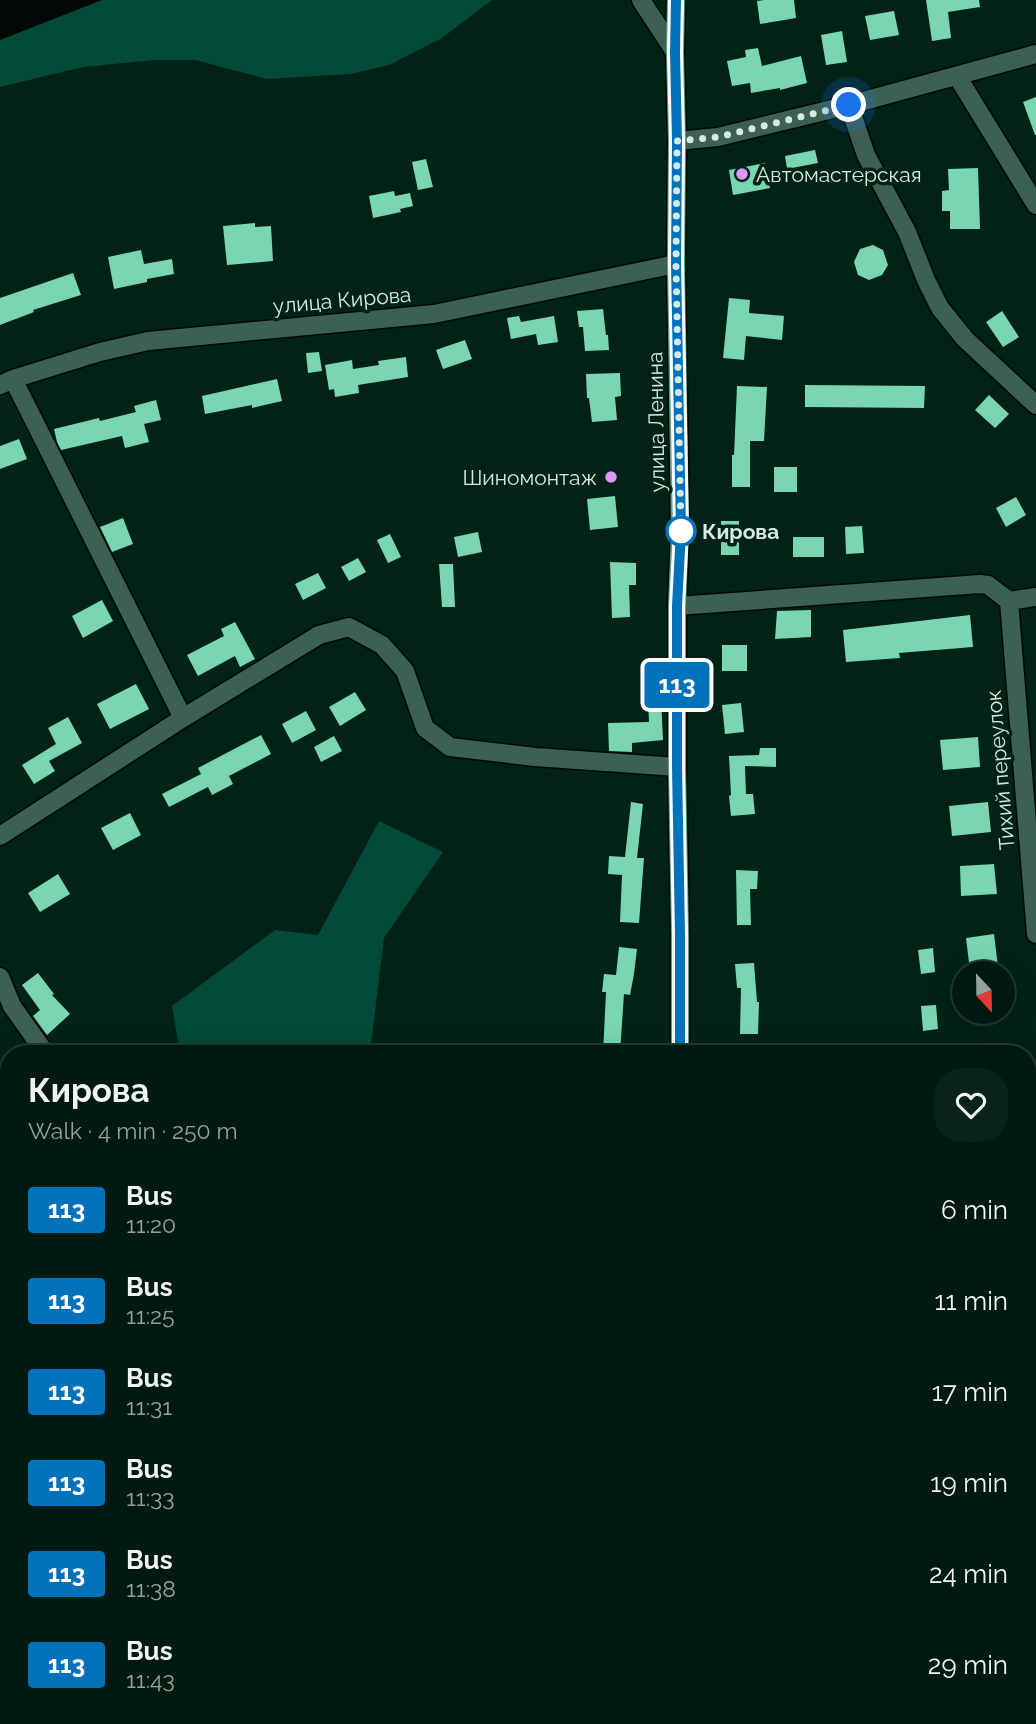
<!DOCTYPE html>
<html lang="en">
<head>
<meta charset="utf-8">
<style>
	:root { --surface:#001a11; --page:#0a231a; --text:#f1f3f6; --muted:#95a19f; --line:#223831 }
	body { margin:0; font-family:Raleway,sans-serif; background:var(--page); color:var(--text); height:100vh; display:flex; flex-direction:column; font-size:26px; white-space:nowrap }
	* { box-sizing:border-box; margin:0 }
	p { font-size:23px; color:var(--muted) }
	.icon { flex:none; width:38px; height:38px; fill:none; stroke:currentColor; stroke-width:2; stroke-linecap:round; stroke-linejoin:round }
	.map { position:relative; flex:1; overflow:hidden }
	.drawer { position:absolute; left:0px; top:1045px; width:1036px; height:681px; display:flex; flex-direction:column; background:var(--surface); border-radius:28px 28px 0 0; box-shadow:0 7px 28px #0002,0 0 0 2px var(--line) }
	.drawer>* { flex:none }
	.badge { padding:0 14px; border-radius:5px; font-size:24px; line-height:46px }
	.needle { width:46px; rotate:158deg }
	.fabs { position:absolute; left:952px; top:961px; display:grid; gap:14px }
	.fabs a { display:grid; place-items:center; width:63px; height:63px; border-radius:50%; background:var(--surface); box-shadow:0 7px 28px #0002,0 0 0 2px var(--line); font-size:35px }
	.you { position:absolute; width:35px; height:35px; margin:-18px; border:5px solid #fff; border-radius:50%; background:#1a73e8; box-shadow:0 0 0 10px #1a73e833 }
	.map>.badge { position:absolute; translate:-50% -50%; box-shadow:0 0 0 4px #fff }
	.round { display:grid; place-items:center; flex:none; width:74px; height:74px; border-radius:28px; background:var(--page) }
	.head { display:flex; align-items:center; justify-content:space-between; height:119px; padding:0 28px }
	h1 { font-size:33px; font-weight:700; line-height:52px }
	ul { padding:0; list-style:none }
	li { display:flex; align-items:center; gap:21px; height:91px; padding:0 28px }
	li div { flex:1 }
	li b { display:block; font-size:26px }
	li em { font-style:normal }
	li .badge { min-width:77px; font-weight:700; text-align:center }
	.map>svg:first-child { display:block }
</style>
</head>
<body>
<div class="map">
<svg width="1036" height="1724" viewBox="0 0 1036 1724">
	<rect width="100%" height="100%" fill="#002217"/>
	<path fill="#034a37" d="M0,0H492L442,38L389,65L351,74L267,79L195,60H155L83,67L0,87Z
		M379,821L443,852L384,938L370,1053H180L172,1006L275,930L318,935Z
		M0,1578L9,1593V1717H55V1724H0Z"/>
	<path fill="#010805" d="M0,0H102L0,40Z"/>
	<path fill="#79d5b2" d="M764,0H794L796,18L760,24L757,1Z
		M926,0H979L980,7L948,12L951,38L932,41Z
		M894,11L899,35L870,40L865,16Z
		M842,31L847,62L826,65L821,35Z
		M758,48L762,66L801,56L807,83L780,90V88L751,93L750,83L732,86L727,61L746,57L745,50Z
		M1036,97V135H1035L1023,102Z
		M815,150L818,163L787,169L785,156Z
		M426,159L433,187L418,190L412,162Z
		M765,163L770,188L733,195L729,170Z
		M978,168L980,229H950V211H942V191L949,190L948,169Z
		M394,191L395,196L410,193L413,206L400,209L401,212L373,218L369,196Z
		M255,223V227L271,226L273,261L227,265L223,226Z
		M873,245L883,250L888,265L882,275L869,280L858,275L854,262L860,249Z
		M141,250L144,264L172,259L174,274L147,279V282L114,289L108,257Z
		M73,273L81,295L33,310L34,312L0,325V298Z
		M729,298L750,300L749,313L784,316L782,340L746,336L744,360L723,358Z
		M603,309L606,335H608L609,350L585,351L583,327H579L577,311Z
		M1002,311L1019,337L1003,347L986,322Z
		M519,316L521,322L554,316L558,342L538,345L536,334L511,339L507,318Z
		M465,340L472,359L443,369L436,350Z
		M319,352L322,371L308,373L306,353Z
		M406,357L408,377L358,385L359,393L335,397L334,389L329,390L325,365L352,360L353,369L379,365L378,361Z
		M620,373L621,396L615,397L617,420L592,422L589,398H587L586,374Z
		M277,379L282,401L252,408V405L205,414L202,396Z
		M805,385L925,386L924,408L805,407Z
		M737,386L767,387L764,441H750V487H732V455H734Z
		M989,395L1009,414L995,428L975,410Z
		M156,400L161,420L144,424L149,442L125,448L122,436L61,450L57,442L54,429L99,418L100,421L136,412L134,406Z
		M19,439L27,459L0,469V446Z
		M774,467H797V492H774Z
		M615,496L618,527L590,530L587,499Z
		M1016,497L1026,515L1006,527L996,508Z
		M123,518L133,544L112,552L100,527Z
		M721,521H739V555H721Z
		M862,526L864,553L846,554L845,527Z
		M478,532L482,552L458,557L454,537Z
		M390,534L401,557L388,563L377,540Z
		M793,537H824V557H793Z
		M358,558L366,572L349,581L341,567Z
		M610,562L636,563V585H629L630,617L612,618Z
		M439,564H453L455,607H442Z
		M318,573L326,588L303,600L295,584Z
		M102,600L113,621L83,638L72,616Z
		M811,610V637L775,639L777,611Z
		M970,615L973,647L899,653L900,658L846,662L843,630Z
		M235,622L255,659L240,667L235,656L198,676L187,655L224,636L221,629Z
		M722,645H747V671H722Z
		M136,684L149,709L110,729L97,704Z
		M355,692L366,710L340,726L329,707Z
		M661,698L663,740L632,743V752L609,751L608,723L649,722L648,699Z
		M741,703L744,732L725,734L722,705Z
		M306,711L316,730L292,743L282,724Z
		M68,717L82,743L49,761L55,771L34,784L22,765L56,744L48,728Z
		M261,735L271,754L229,776L233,784L212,795L208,787L169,807L162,794L201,774L198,768Z
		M334,736L342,751L321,762L314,747Z
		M978,737L980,767L943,770L940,740Z
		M760,748H776V767L745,766L746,794H753L755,814L731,816L729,796L731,795L729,756L759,755Z
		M631,802L643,804L637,858H644L639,923L620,922L622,875L608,874L609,856L625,857Z
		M988,802L991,832L952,836L949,806Z
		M130,813L141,835L113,850L101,828Z
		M994,864L997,894L961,896L960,866Z
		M736,870L758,871L757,889H750L751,925H737Z
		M58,874L70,894L40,912L28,893Z
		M994,934L998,967L970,971L966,938Z
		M619,947L637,949L634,974L630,995L624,994L620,1054H603L606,992H602L604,974L616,975Z
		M933,948L935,972L921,974L918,950Z
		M754,963L757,1002H759L758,1034H740L741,988H737L735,964Z
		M38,973L54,994L52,995L70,1014L47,1035L33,1016L40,1010L22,985Z
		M936,1005L938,1029L923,1031L921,1006Z"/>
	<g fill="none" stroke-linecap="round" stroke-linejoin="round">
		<defs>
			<path id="minor" d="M641,0L675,52
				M957,76L1036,205
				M849,105L866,155L907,232L926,280L940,308L965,339L1036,405
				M677,141L718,137L849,105L1036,54
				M13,379L183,718
				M0,385L13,379L100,352L148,341L434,314L676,264
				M1009,601L1036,934
				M677,606L980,584L988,585L1009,601L1036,597
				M0,836L183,718L319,635L349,627L382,645L405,671L425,728L450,747L535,757L677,767
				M0,977L12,1006L46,1054
				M1027,1595L1036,1590
				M0,1602L9,1611
				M118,1717L127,1724
				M597,1717L607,1724
				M412,1724L428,1717
				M807,1724L819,1717"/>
			<path id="major" d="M676,0L675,52L677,141L676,264L680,531L677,606V767L680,934V1054
				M682,1717L683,1724"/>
		</defs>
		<use href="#minor" stroke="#000a04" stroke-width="21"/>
		<use href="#major" stroke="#000a04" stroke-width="21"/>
		<use href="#minor" stroke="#3c6153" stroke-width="18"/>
		<use href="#major" stroke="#53a285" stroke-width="18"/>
	</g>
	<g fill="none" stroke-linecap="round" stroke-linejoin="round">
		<defs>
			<path id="line" d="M676,0L675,52L677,141L676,264L681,531L677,606V767L680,934V1054"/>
		</defs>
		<use href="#line" stroke="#fff" stroke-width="16"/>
		<use href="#line" stroke="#0072bc" stroke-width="10"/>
		<path stroke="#d6eae1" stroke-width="7" stroke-dasharray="0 12.6" d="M681,531L676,264L677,141L718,137L849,105"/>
	</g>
	<g fill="#dd99f3" stroke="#002217" stroke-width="2.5">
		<circle cx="742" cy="174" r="7"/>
		<circle cx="611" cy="477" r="7"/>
	</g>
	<circle fill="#fff" stroke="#0072bc" stroke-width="3.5" cx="681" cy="531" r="14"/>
	<g text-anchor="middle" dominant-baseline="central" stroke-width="7" stroke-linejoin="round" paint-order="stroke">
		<g font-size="21" fill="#d6eae1" stroke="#002217" text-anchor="start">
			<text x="756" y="174">Автомастерская</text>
			<text x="597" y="477" text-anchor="end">Шиномонтаж</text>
		</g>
		<g font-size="21" fill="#d6eae1" stroke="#002217">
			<text transform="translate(342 300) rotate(-5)">улица Кирова</text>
			<text transform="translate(656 422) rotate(-91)">улица Ленина</text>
			<text transform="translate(1000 770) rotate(-95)">Тихий переулок</text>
		</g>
		<g font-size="21" font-weight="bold" fill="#d6eae1" stroke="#002217" text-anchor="start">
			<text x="702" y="531">Кирова</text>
		</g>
	</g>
</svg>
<div class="fabs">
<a><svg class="needle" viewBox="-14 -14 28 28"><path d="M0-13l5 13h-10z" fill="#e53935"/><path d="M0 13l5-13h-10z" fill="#95a19f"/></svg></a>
</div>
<div class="you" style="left:849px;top:105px"></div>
<b class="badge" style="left:677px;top:685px;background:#0072bc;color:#fff">113</b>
<section class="drawer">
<div class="head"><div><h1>Кирова</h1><p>Walk · 4 min · 250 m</p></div><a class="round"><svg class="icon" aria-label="heart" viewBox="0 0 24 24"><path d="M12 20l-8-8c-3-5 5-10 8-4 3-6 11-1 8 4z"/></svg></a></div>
<ul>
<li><span class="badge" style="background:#0072bc;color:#fff">113</span><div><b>Bus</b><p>11:20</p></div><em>6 min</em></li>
<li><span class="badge" style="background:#0072bc;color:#fff">113</span><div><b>Bus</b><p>11:25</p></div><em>11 min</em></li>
<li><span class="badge" style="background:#0072bc;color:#fff">113</span><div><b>Bus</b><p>11:31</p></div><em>17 min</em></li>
<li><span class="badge" style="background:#0072bc;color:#fff">113</span><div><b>Bus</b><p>11:33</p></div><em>19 min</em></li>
<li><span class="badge" style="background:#0072bc;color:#fff">113</span><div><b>Bus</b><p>11:38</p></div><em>24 min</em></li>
<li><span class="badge" style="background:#0072bc;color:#fff">113</span><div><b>Bus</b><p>11:43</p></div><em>29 min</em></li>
</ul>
</section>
</div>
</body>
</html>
